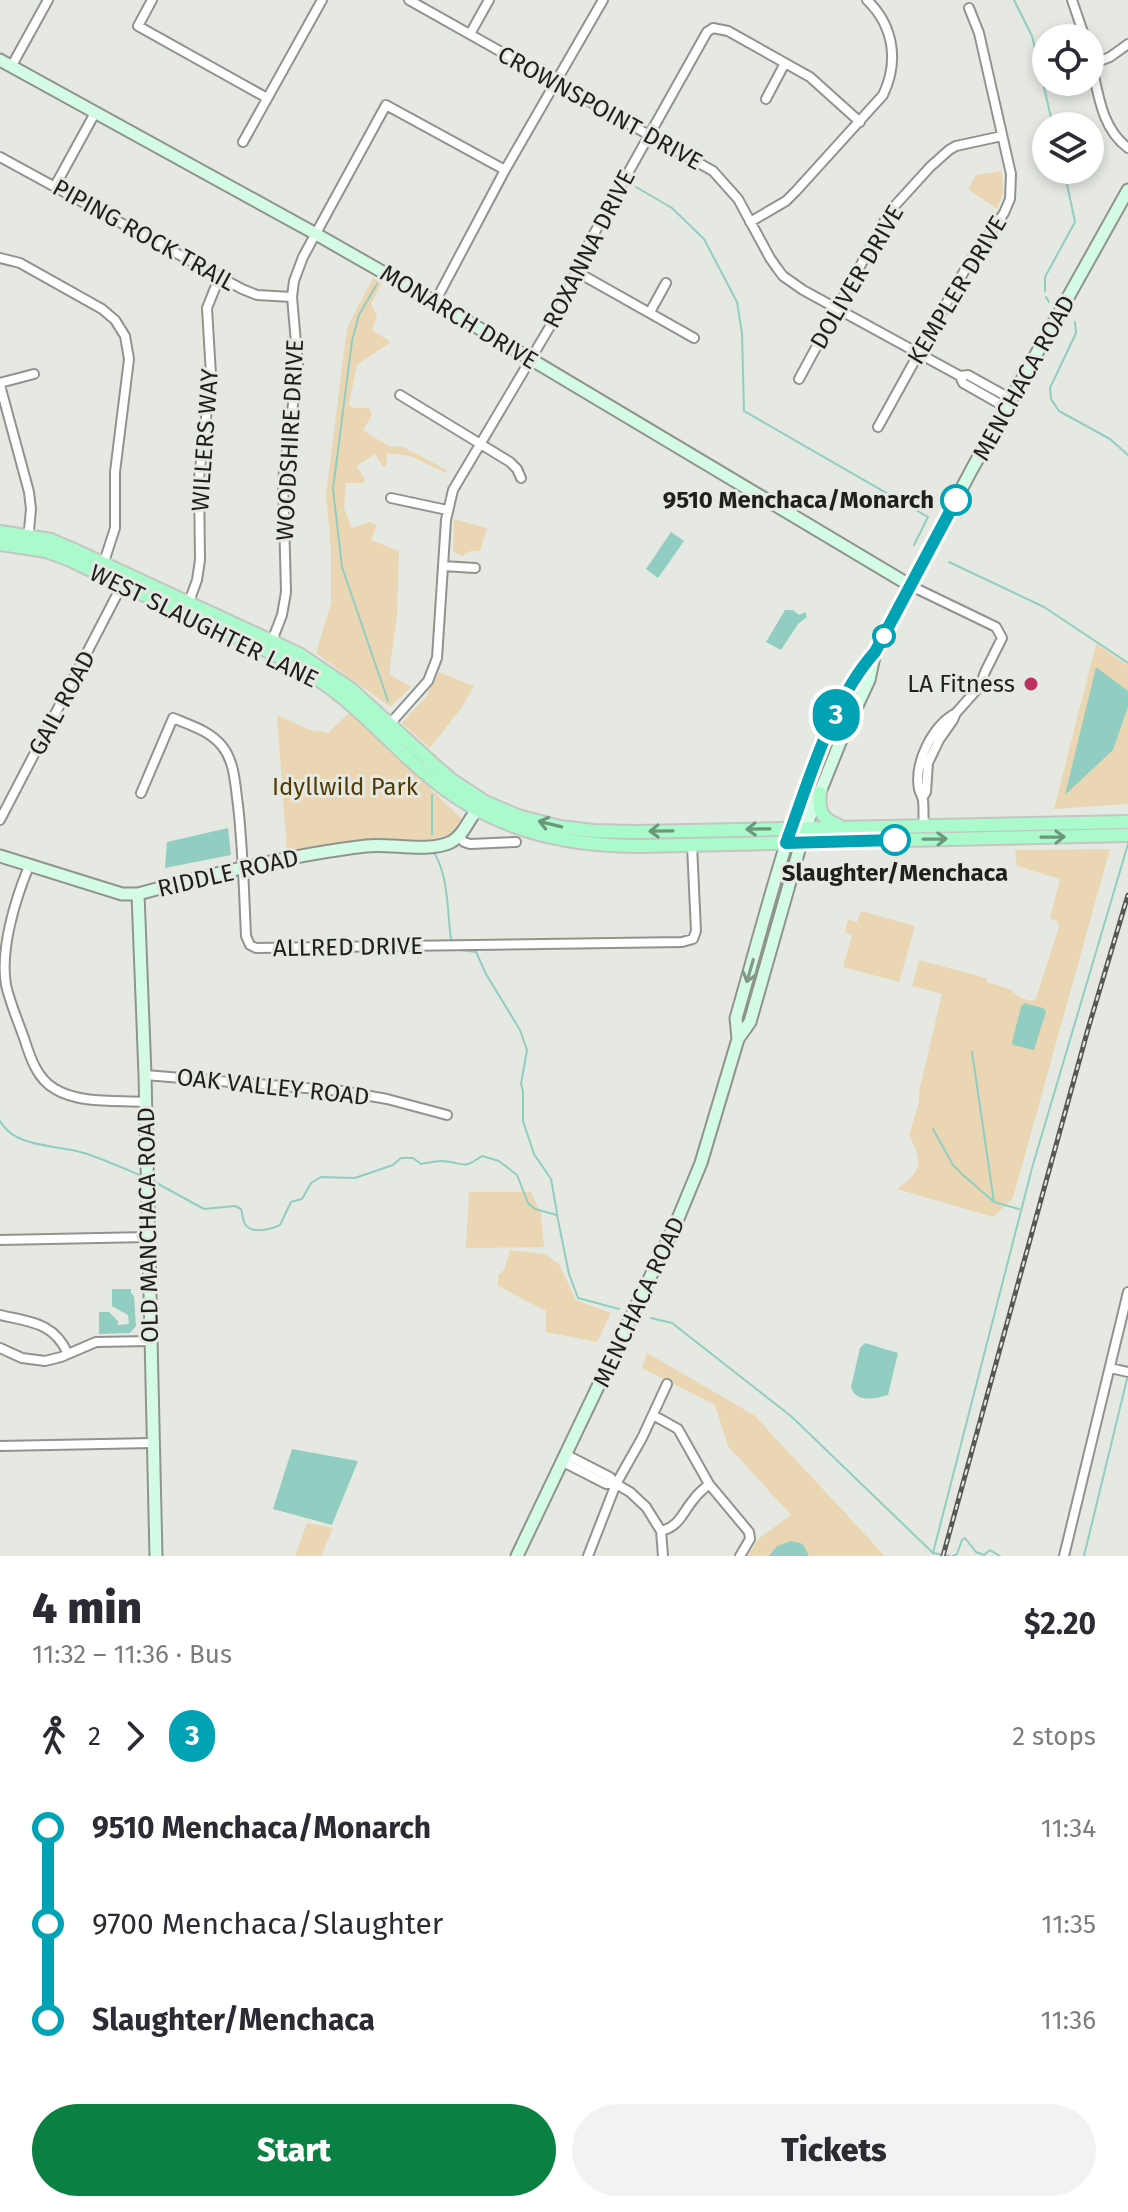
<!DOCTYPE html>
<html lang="en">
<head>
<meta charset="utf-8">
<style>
	:root { --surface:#fff; --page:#f2f2f3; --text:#2b2b33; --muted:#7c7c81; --accent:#0b8043 }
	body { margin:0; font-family:"Fira Sans",sans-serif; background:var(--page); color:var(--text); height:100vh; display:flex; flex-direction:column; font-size:30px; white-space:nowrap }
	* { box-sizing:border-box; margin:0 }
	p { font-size:26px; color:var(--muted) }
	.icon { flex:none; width:44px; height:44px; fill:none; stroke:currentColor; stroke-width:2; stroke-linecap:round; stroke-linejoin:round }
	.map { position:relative; height:1556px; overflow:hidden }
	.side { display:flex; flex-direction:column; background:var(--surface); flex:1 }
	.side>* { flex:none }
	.badge { padding:0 16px; border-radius:26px; font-size:28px; line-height:52px }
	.tools { position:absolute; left:1032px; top:24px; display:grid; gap:16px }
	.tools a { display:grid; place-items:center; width:72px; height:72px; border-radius:50%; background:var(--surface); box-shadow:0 4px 12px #0003; font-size:40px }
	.map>.badge { position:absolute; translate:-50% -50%; box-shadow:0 0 0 4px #fff }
	.legs { display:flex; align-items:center; gap:12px; height:88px; padding:0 32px; font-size:26px }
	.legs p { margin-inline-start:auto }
	.head { display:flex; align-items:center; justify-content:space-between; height:136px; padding:0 32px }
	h1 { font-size:44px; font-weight:800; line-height:60px }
	.action { display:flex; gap:16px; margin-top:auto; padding:16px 32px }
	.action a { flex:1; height:92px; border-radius:48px; background:var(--accent); color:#fff; font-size:32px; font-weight:800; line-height:92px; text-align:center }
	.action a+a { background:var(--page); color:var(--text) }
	ul { padding:0 32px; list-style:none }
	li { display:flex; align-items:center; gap:28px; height:96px; font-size:30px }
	li i { display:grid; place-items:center; width:12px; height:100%; margin:0 10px; background:currentColor }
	li i::after { content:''; width:20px; height:20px; margin:-10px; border:6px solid; border-radius:50%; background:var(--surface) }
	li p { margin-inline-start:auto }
	li:first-child i { background:linear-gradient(#0000 50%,currentColor 0) }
	li:last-child i { background:linear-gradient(currentColor 50%,#0000 0) }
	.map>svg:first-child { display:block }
</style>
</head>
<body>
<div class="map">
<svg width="1128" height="1556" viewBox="0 0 1128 1556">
	<rect width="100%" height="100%" fill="#e5e9e2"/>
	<path fill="#ebd6b3" d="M1002,171L1003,193L997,209L968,189L976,175Z
		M373,278L382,283L371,304L377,316L372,330L391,342L357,365L349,404L352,408H369L372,415L363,430L388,446L403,447L447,470L446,473L410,456L387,453L386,466L383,467L375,454L357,466L365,480L363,483H346L344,508L352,528L370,522L377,525L371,540L399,551L397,615L389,674L411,687L390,707L316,653L331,603V548L326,495L347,328Z
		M454,519L487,528L480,551H471L462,556L453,552Z
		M1096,644L1128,665V804L1054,809Z
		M439,672L474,686L462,707L430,748L402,723L426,697Z
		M350,712L462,819L450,835L427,840L377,838L287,853L277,715L310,730L328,733Z
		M1110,849L1013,1198L993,1217L897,1189C923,1170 923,1163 909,1135L919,1102V1092L942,994L912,986L919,960L986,978L987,982L1009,989L1021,998L1032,1001L1036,998L1059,927L1056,920L1050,919L1060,879L1017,866L1015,850Z
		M861,911L915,926L899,982L843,967L852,935L845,932L848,920L857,922Z
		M469,1192H531L541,1213L544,1247L466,1248Z
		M510,1250L545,1254L559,1264L576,1300L611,1313L597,1342L546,1332V1311L498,1286V1275L504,1270Z
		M647,1353L754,1415L885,1556H748L758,1539L791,1515L728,1446L715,1405L642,1368Z
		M307,1523L333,1528L321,1556H295Z"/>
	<path fill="#92cdc1" d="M671,532L684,541L658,578L646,569Z
		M785,610H793L799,615L805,612L807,617L798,624L781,650L766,642Z
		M1096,667L1128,691V707L1113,750L1065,795Z
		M228,828L231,855L165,868L167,842Z
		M1024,1003L1043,1008L1046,1012L1034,1050L1013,1045L1012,1042L1021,1007Z
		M112,1289H131V1293L134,1296L136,1326L130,1333L99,1334V1312H109L118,1321V1325L129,1324L128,1315L112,1306Z
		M865,1343L898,1353L888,1395C875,1399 855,1403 851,1387L860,1348Z
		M292,1449L358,1461L332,1525L273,1509Z
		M791,1541L803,1544L809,1556H769L777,1546Z"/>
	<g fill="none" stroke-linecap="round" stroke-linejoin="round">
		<path stroke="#92cdc1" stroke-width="2" d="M1014,0L1032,36L1053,126
			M636,187L672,208L704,239L737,302L742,333L744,411L928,517L914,545
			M377,284L359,315L352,341L333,489L342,567L388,701
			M1045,291V277L1075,222L1064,170
			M1046,297L1049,302
			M1075,322L1076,333L1050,388L1051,399L1059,411L1110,439L1128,455
			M949,562L1044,607L1128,663
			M432,795V834
			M433,851C449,875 447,911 451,939
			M460,950L476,952L486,974L520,1030L527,1050L521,1084L523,1091V1121L534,1154L551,1179L557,1213
			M972,1052L994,1202
			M0,1121C16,1149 56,1144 84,1153C103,1159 123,1168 142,1176
			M933,1129L953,1165L963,1175L994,1202L1019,1209
			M151,1180L204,1209L235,1206L241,1209C243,1214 242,1219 245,1224C252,1235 271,1229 280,1225L291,1202L302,1199L311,1183L321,1177L355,1178L393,1165L401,1158H413L421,1164C427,1163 435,1161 442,1161C464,1162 461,1171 482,1156L499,1161L517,1175L528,1203L535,1209L557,1215L569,1274L578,1298L619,1309
			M651,1318L672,1323L792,1417L933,1553L950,1556
			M933,1553L1032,1168L1128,844
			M953,1556L957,1554L962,1540L965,1538L976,1552L984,1555L990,1550L1000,1556
			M1084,1556L1127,1379"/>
		<defs>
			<path id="street" d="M152,0L138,26L267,98
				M409,0L713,171L738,199L770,258L777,268L783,276L803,290L960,376L968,375L1013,400
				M1072,0L1085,38
				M470,34L489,0
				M1090,58C1098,90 1100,127 1128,148
				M1092,64L1110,57L1128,44
				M11,67L48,0
				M766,99L785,63
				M243,142L322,0
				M0,157L242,289L257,295L292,297
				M55,186L95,113
				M750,222L786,201L796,191L883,95C899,62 894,26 867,0
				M0,258L20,263L102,309L115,320L125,336L129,359L115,472V528L104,562
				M577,272L694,338
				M435,302L505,170L603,0
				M650,312L666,283
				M960,376L963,383L1007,408
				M799,379L890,211L930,167L949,150L956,146L1002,136
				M0,383L34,374
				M0,385L29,492L31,509L28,540
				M400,395L510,462L517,469L521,478
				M878,427L967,266L1004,213L1010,199L1011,174L979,33L969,8
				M391,498L447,510
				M443,566L475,568
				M911,586L996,627L1002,638L985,672L980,686L956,713L953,720L939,740L928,763L926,792L923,797
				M189,602L197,580L200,560L199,478L211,375L207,308L219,278
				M270,646L282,615L286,592L283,480L298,366L292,297L294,281L303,257L386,105L505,170
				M388,726L428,681L437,658L446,520L453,490L558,313L591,239L707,32L713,28L728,31L810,77L860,122
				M141,793L173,718C190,725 210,731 222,746C235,762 235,785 238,805C243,850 244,892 246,936L250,945L256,948L682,942L693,939L696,931L692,845
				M0,820L122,585
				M924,826C923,818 924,809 923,800C922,796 920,793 919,789C914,762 933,725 956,713
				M459,836L464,842L470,844L516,842
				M29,866C15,900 0,949 6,985C10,1003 18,1021 24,1038C30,1057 37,1079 55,1089C80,1104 117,1100 145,1102
				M145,1075L342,1091L387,1099L447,1115
				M0,1240L148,1237
				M0,1315C30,1322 54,1322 68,1354
				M0,1348L22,1358L45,1361L61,1357L96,1342L150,1341
				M1110,1368L1128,1372
				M653,1415L678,1429L709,1484L749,1532L750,1539L740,1556
				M0,1446L152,1443
				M567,1455L610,1477L616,1484L630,1492L646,1507L661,1531L663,1556
				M563,1462L606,1484H616
				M661,1531C680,1526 682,1513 694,1499C698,1493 704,1489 709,1484
				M588,1556L616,1484L642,1438L667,1384
				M1064,1556L1128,1292"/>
			<path id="secondary" d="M0,60L316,234L435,302L911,586
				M0,856L122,894H138C211,874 290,855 366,846C391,843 428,853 451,842C466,834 469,815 482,805
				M138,894L145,1075L156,1556
				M738,1039L736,1018C764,922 787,823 829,731C842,703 854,676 875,652
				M517,1556L677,1221L701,1163L738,1039L750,1022L805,829L841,740L869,680L875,652L972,469L1128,190"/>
			<path id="primary" d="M0,532L51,540L72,549L299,654L351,689L432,763L453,781L485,802L518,816L560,827L594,831L635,832L1128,822
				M0,544L46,551L68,559C116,582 164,604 212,626C246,641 280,655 311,675C355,702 387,741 426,774C488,828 560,846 640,846L1128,835
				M820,793C818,810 821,819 838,825"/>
		</defs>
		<use href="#street" stroke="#91948e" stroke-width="12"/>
		<use href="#secondary" stroke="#91948e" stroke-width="15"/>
		<use href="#primary" stroke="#c5c5c4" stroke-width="16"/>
		<use href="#street" stroke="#fff" stroke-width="8"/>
		<use href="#secondary" stroke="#d4fce5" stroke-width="11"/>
		<use href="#primary" stroke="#aafacb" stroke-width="12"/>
		<defs>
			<path id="rail" d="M943,1556L1088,1029L1128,895"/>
		</defs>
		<use href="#rail" stroke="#565854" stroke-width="5"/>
		<use href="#rail" stroke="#e5e9e2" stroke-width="2" stroke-dasharray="6" stroke-linecap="butt"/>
	</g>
	<defs><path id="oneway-shaft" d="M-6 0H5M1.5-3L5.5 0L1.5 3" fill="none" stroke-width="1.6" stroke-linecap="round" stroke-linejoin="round" transform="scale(2)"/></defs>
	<g stroke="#6b987d">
		<use href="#oneway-shaft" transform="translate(550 824) rotate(-166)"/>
		<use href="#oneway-shaft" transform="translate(758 829) rotate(179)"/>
		<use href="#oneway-shaft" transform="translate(661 831) rotate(179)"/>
		<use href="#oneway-shaft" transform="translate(1053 837) rotate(-1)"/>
		<use href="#oneway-shaft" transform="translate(935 839) rotate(-1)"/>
	</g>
	<use stroke="#83998b" href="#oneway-shaft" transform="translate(750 971) rotate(106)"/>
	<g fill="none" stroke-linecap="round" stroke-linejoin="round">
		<defs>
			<path id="line-1" d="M895,840L786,843C809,781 831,701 875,652L956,500"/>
		</defs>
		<use href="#line-1" stroke="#fff" stroke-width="18"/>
		<use href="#line-1" stroke="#00a3b4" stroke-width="12"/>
	</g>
	<g fill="#fff" stroke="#00a3b4" stroke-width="4">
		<circle cx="956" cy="500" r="14"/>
		<circle cx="884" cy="636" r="10"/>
		<circle cx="895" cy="840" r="14"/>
	</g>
	<circle fill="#bd3060" stroke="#e5e9e2" stroke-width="3" cx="1031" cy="684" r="8"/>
	<g text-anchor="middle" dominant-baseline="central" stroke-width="6" stroke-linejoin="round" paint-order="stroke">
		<g font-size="24" fill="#1f201e" stroke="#e5e9e2">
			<text transform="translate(600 108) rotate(29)">CROWNSPOINT DRIVE</text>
			<text transform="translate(144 235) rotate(29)">PIPING ROCK TRAIL</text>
			<text transform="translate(589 249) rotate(-63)">ROXANNA DRIVE</text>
			<text transform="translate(857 277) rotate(-60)">DOLIVER DRIVE</text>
			<text transform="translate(957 290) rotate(-59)">KEMPLER DRIVE</text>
			<text transform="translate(459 317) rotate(31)">MONARCH DRIVE</text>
			<text transform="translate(1024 378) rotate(-61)">MENCHACA ROAD</text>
			<text transform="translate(205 440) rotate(-86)">WILLERS WAY</text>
			<text transform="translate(290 440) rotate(-87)">WOODSHIRE DRIVE</text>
			<text transform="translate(204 626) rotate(26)">WEST SLAUGHTER LANE</text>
			<text transform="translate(62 703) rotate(-62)">GAIL ROAD</text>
			<text transform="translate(228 873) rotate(-13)">RIDDLE ROAD</text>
			<text transform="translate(348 947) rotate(-1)">ALLRED DRIVE</text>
			<text transform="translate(273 1087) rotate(6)">OAK VALLEY ROAD</text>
			<text transform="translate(148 1225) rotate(-91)">OLD MANCHACA ROAD</text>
			<text transform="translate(639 1302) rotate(-65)">MENCHACA ROAD</text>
		</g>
		<g font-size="24" font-weight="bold" fill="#1f201e" stroke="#e5e9e2" text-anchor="end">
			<text x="934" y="500">9510 Menchaca/Monarch</text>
			<text x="895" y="873" text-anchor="middle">Slaughter/Menchaca</text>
		</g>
		<g font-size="24" fill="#1f201e" stroke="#e5e9e2" text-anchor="end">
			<text x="1015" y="684">LA Fitness</text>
		</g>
		<g font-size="24" fill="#533a02" stroke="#e5e9e2">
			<text x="345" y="787">Idyllwild Park</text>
		</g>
	</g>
</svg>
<div class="tools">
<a><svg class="icon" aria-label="locate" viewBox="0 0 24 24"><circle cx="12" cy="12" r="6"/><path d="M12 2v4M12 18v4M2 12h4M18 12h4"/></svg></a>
<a><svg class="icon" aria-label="layers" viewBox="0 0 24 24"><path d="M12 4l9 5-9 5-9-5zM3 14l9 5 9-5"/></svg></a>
</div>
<b class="badge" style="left:836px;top:715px;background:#00a3b4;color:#fff">3</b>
</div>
<section class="side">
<div class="head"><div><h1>4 min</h1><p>11:32 – 11:36 · Bus</p></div><b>$2.20</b></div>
<div class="legs"><svg class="icon" aria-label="walk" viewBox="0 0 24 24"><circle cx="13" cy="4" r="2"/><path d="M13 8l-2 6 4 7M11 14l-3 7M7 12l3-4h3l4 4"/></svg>2<svg class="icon" aria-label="forward" viewBox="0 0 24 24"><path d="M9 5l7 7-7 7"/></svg><b class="badge" style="background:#00a3b4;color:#fff">3</b><p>2 stops</p></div>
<ul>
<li><i style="color:#00a3b4"></i><b>9510 Menchaca/Monarch</b><p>11:34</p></li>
<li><i style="color:#00a3b4"></i><span>9700 Menchaca/Slaughter</span><p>11:35</p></li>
<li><i style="color:#00a3b4"></i><b>Slaughter/Menchaca</b><p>11:36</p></li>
</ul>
<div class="action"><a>Start</a><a>Tickets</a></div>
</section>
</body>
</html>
